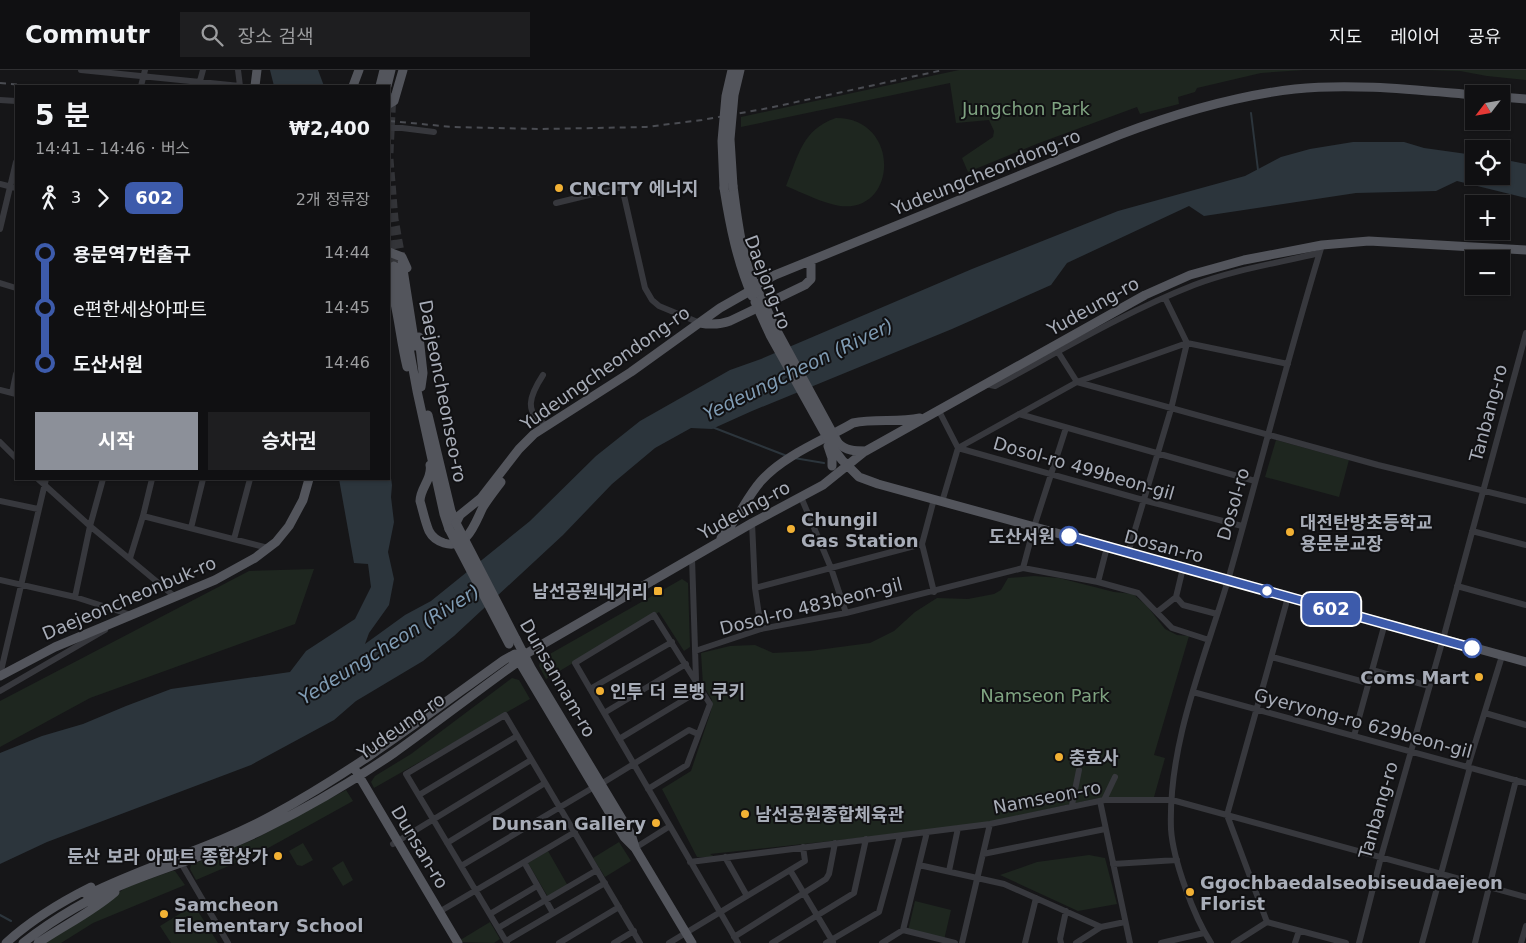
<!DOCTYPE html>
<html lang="ko">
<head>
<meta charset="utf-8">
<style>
	:root { --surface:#101012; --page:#1e1e20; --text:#f1f3f6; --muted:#9c9d9f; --line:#303032; --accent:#8c9099 }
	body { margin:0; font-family:"DejaVu Sans","Noto Sans KR",sans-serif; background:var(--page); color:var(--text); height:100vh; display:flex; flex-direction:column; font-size:19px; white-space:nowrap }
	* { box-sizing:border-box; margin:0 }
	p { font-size:16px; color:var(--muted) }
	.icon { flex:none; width:28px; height:28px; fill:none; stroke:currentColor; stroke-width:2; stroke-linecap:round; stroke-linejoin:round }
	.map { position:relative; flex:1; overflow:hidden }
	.drawer { position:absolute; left:15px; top:15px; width:375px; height:395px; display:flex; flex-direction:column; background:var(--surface); border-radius:0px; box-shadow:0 1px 4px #0004,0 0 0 1px var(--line) }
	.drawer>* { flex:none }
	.badge { padding:0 10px; border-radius:8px; font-size:18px; line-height:32px }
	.needle { width:32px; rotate:239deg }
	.fabs { position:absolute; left:1465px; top:15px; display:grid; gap:10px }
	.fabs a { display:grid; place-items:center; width:45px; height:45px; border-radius:0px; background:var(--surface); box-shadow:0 1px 4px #0004,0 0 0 1px var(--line); font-size:25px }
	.map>.badge { position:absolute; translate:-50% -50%; box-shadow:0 0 0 2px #fff }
	.legs { display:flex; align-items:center; gap:8px; height:55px; padding:0 20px; font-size:16px }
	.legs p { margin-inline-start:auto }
	.headline { display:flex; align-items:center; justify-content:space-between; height:85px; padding:0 20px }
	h1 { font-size:28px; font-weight:700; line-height:38px }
	.button { display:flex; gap:10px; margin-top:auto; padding:10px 20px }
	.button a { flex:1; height:58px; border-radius:0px; background:var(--accent); color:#fff; font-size:20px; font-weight:700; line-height:58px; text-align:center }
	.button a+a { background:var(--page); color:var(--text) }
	ul { padding:0 20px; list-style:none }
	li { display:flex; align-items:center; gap:18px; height:55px; font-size:19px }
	li i { display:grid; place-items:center; width:8px; height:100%; margin:0 6px; background:currentColor }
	li i::after { content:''; width:12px; height:12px; margin:-6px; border:4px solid; border-radius:50%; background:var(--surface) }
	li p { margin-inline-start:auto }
	li:first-child i { background:linear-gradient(#0000 50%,currentColor 0) }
	li:last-child i { background:linear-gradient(currentColor 50%,#0000 0) }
	header { display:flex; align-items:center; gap:30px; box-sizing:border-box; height:70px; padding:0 25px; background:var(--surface); border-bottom:1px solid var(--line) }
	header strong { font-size:24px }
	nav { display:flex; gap:28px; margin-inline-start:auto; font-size:18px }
	.search { width:350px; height:45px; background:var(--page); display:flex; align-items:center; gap:12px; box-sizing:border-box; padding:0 18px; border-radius:0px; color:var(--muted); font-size:19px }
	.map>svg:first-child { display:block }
</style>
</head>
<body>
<header>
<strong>Commutr</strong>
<div class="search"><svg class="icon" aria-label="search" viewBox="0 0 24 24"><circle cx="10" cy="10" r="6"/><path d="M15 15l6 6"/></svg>장소 검색</div>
<nav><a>지도</a><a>레이어</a><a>공유</a></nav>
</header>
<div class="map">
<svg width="1526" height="873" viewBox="0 0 1526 873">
	<rect width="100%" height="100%" fill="#161618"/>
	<path fill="#1e261f" d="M959,0H1304L1261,3L1197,18L1195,22L1178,27L1179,34L1140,44L1137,37L1039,73L968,102L962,88L993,67L994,61L989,50L956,53L950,13L741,57V47Z
		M1426,0H1526V10L1487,6L1460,1Z
		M836,48C901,48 898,143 840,136C822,133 803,123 786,116C798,87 802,59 836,48Z
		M1276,370L1349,390L1339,427L1265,407Z
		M314,499L295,554L90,628L0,677V631L249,501Z
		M1034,506L1059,508L1114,522L1133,524L1147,536L1165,559L1177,565L1189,566L1154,685L1165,688L1154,727L1099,728L989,752L868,767L710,784L715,787H697L662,719L691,701L711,641L712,630L703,615L701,583L730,576L755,575L773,583L810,581L870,573L894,561L915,542L937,528L968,529L994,524L1001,520L1008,508Z
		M682,509L688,513L690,577L684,581L659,542L546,609L539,596L541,589Z
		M512,608L519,610L530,629L374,718L371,712L375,706L411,684Z
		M346,720L353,731L261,782L196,810L190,799L191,795L255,769Z
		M619,772L631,791L605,807L593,788Z
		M303,773L313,790L302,796L297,795L289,781Z
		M548,781L568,816L548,827L528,793Z
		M1089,785L1105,788L1117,834L1078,841L1000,805L1037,792Z
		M343,791L353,810L343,816L332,798Z
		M172,801H175L185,815L93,853L61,873H41L127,817Z
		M915,831L951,840L944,870L908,861Z
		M194,835L218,873H171L160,856Z
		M490,852L500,869L494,873L457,872Z"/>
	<path fill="#2c353c" d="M270,0H318L324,16H274Z
		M1353,72H1404L1424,78L1474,85V106H1501V89L1526,94V128L1457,111L1436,121L1356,123L1204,146L1189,136L1067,193L1051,215L952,259L752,341L712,359L691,358L655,378L612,414L563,465L454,566L423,591L356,631L334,650L251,695L47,772L0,794V683L42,666L83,654L126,636L171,619L290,602L306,581L355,549L371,517L368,494L354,493L339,409H389V394L392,415L391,427L394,452L388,482L394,509L389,535L369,563L365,574L405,545L431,531L530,451L596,386L640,351L730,300L761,289L972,199L1118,141L1245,106L1281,87L1310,79Z"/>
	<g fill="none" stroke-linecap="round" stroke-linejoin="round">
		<path stroke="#2c353c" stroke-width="2" d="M1251,43L1258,100
			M712,357L787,386
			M794,388L824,393
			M0,845L11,851"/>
		<path stroke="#333438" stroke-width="9" stroke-dasharray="9 4.5" stroke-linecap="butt" d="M389,83L392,23
			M389,89L394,149L402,193
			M389,157L394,196"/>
		<path stroke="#37383d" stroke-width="6" d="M81,0L240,16
			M238,0L240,16
			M200,11L203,0
			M141,16L145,0
			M0,30L16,31
			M389,58H402L434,62
			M0,114L16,118
			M556,133L622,117L645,218L652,230L659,236L700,253
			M0,159L16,92
			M0,213L16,218
			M1058,282L1077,312L1378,395L1526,431
			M543,305C530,325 522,343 548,356
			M986,314L995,316C1060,281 1125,242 1194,215C1233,200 1278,193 1319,183
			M0,320L16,324
			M12,323L16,304
			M939,341L958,378L1143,430L1242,456
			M1019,344L1255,411
			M0,372L16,388
			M38,409L90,456L174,526
			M801,427L831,498L846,543
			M0,431L38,439
			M942,432L958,378L1077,312L1187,273L1288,294
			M143,446L268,478
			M752,453L755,518L761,559
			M191,458L203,409
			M1472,461L1526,475
			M234,469L250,409
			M922,474L934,522
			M922,474L934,429
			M1128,483L1171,339L1187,273L1165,228
			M130,488L143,446L152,409
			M692,488L696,609
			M1023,498L1034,457L1066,358
			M0,510L75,527L131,545
			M1098,512L1107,477
			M1457,516L1526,535
			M755,518L922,474
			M75,527L90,456L103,409
			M1176,527L1183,535L1217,544
			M1157,542L1176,527L1183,498
			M695,581L761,559L846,543L1023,498L1098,512L1138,523L1172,558L1209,570
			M1272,587L1368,613
			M1372,600L1429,616
			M0,605L46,409
			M590,619L672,572
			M0,621L105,560
			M1193,622L1526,713
			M604,643L686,594
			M1485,643L1526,655
			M1354,666L1385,553
			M619,669L702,619
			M601,714L689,660L698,664
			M648,719L687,695L710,634L654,545L575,593L720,842L738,873
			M419,725L517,666
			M1104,730L1115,707
			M1100,731L1130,873
			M1072,735L1079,700
			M447,773L545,713
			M393,774L531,690
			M635,778L670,756
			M983,784L1105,759
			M725,787L747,826
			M524,792L553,843
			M690,792L990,754L1104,730H1172L1526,827
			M181,793L228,873
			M1113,794L1177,790
			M919,795L1004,814L1101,857
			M461,796L594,717
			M790,800L833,872
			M949,801L958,758
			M439,842L575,762
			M490,844L537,816
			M1267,852L1227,745L1288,527
			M498,858L597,800
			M903,860L927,762
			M734,867L826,809L829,804L835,773
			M506,871L605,813
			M507,873L406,704L505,645L640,873
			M559,873L619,837
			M614,873L634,861
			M669,873L805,791L803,777
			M772,873L854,823L866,769
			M826,873L879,842L900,766
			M882,873L903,860L955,873
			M962,873L990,754
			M1025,873L1036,828
			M1061,873L1060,869L1066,841
			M1076,873L1101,857L1125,852
			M1161,873L1204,863
			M1211,873C1194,847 1173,790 1171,759C1168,673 1204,591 1228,510C1260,398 1288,286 1322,175
			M1234,873L1267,852L1346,873
			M1295,873L1299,861
			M1359,873L1381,787L1443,569L1526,263
			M1422,873L1469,701L1468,696L1502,586
			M1475,873L1516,710
			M1521,873L1526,856"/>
		<path stroke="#53555c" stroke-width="9" d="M255,16L257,0
			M353,16L359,0
			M380,16L384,0
			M387,16L391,0
			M1501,27L1526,29
			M389,34L394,31L403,0
			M733,116C738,154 742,195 762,229
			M724,118C730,156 737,191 752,226
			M389,182L402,187L407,198
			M402,193L415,276
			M394,196L417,321L444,444L449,459
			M389,209C398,238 400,268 407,297
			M755,216L775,205L1119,65C1177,43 1234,26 1295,19C1354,13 1415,20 1474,25
			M700,253C711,255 719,255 730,251L805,215L811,209V192
			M419,267L423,303L421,317
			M428,345L451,441L456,453
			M838,373C846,381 855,381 866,381
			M844,392L859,407L878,414L1526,592
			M430,395C433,408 420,418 420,431C423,441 425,452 429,461C432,467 438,471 444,473C467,480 475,453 483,437C488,429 495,420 501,412
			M456,453L460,445L481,428L519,379L534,364L631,302L720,238L750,221
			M721,468C737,451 746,428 761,411C784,385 824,370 853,353C875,348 898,353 920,348
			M516,569L531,598L631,764L635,777
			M517,588L624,767L635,778L692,873
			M0,606L55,577L215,510L255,488L276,472L289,456L303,430L309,409
			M356,701L458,873
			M87,825C147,795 212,778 271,746C356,700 427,645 504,590L515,584
			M6,873C31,850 61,832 91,817
			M23,873C54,849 87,829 124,814C170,795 219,782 264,759C309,737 353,711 394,683C436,653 477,621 519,591L524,585L752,453L823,415L864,382L1145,225L1190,205L1244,190L1322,175L1369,171L1526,180
			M38,873C63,856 92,842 115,822"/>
		<path stroke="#4a4c52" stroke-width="2" stroke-dasharray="6 5" stroke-linecap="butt" d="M0,13L35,16
			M389,51L453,57L542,59L646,57L702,50L769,38L943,0"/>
		<path stroke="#53555c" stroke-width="9" d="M733,116L730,69L734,25L740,0
			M724,118L722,71L726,26L732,0
			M762,229L777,261L838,373
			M755,232L770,265L833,378L842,390
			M828,376L832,388V396
			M456,453L516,569
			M449,459L509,574"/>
	</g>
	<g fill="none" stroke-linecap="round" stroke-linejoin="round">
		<defs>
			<path id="line-1" d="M1069,466L1472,578"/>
		</defs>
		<use href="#line-1" stroke="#fff" stroke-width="11"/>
		<use href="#line-1" stroke="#3d5bab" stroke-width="8"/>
	</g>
	<g fill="#f2b134" stroke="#111113" stroke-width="2">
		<circle cx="559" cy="118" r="5"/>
		<circle cx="791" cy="459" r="5"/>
		<circle cx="1290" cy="462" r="5"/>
		<rect x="653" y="516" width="10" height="10" rx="2.5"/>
		<circle cx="1479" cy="607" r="5"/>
		<circle cx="600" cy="621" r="5"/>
		<circle cx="1059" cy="687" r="5"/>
		<circle cx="745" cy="744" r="5"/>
		<circle cx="656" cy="753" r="5"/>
		<circle cx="278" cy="786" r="5"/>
		<circle cx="1190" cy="822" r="5"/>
		<circle cx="164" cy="844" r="5"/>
	</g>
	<g fill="#fff" stroke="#3d5bab" stroke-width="2.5">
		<circle cx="1069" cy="466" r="9"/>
		<circle cx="1267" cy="521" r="6"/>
		<circle cx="1472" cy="578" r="9"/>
	</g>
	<g text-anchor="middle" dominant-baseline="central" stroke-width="4" stroke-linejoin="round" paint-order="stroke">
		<g font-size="18" fill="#7fa381" stroke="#111113">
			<text x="1026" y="38">Jungchon Park</text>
			<text x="1045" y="625">Namseon Park</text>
		</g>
		<g font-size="18" fill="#a8adb8" stroke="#111113">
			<text transform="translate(986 102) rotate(-22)">Yudeungcheondong-ro</text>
			<text transform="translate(768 212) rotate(69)">Daejong-ro</text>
			<text transform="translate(1093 236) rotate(-29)">Yudeung-ro</text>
			<text transform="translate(605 298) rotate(-35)">Yudeungcheondong-ro</text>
			<text transform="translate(443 321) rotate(79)">Daejeoncheonseo-ro</text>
			<text transform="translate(1488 343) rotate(-75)">Tanbang-ro</text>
			<text transform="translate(1084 398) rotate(16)">Dosol-ro 499beon-gil</text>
			<text transform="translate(1233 434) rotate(-74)">Dosol-ro</text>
			<text transform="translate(744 440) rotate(-29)">Yudeung-ro</text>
			<text transform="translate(1164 476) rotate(15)">Dosan-ro</text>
			<text transform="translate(129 528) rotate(-23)">Daejeoncheonbuk-ro</text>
			<text transform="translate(811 536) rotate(-14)">Dosol-ro 483beon-gil</text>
			<text transform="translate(558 608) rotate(60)">Dunsannam-ro</text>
			<text transform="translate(1363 653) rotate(15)">Gyeryong-ro 629beon-gil</text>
			<text transform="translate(401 656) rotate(-35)">Yudeung-ro</text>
			<text transform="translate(1047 727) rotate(-11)">Namseon-ro</text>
			<text transform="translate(1378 740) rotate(-74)">Tanbang-ro</text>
			<text transform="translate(420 777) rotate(59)">Dunsan-ro</text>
		</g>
		<g font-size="18" font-weight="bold" fill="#a8adb8" stroke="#111113" text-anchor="start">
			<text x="569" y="118">CNCITY 에너지</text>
			<text x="801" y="449">Chungil<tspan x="801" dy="21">Gas Station</tspan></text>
			<text x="1300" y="452">대전탄방초등학교<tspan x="1300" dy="21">용문분교장</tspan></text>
			<text x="648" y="521" text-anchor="end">남선공원네거리</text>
			<text x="1469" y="607" text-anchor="end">Coms Mart</text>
			<text x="610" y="621">인투 더 르뱅 쿠키</text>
			<text x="1069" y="687">충효사</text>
			<text x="755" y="744">남선공원종합체육관</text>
			<text x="646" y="753" text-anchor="end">Dunsan Gallery</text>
			<text x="268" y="786" text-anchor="end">둔산 보라 아파트 종합상가</text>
			<text x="1200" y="812">Ggochbaedalseobiseudaejeon<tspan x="1200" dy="21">Florist</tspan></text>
			<text x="174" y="834">Samcheon<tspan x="174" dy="21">Elementary School</tspan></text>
		</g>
		<g font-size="18" font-weight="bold" fill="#a8adb8" stroke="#111113" text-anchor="end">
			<text x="1055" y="466">도산서원</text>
		</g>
		<g font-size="19" font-style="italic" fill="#7f9bb3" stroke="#111113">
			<text transform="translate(798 299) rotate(-26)">Yedeungcheon (River)</text>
			<text transform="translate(389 574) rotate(-32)">Yedeungcheon (River)</text>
		</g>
	</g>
</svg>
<div class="fabs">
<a><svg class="needle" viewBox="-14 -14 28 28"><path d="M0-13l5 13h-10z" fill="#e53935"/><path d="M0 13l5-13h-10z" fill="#9c9d9f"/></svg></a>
<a><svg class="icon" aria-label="locate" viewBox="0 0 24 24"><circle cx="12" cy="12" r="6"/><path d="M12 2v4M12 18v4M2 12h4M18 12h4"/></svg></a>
<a>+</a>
<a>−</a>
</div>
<b class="badge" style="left:1331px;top:539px;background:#3d5bab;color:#fff">602</b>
<section class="drawer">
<div class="headline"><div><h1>5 분</h1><p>14:41 – 14:46 · 버스</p></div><b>₩2,400</b></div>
<div class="legs"><svg class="icon" aria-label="walk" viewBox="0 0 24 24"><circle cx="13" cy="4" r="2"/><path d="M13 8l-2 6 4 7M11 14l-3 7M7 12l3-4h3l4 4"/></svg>3<svg class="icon" aria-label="forward" viewBox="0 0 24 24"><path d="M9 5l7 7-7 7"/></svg><b class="badge" style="background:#3d5bab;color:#fff">602</b><p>2개 정류장</p></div>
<ul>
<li><i style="color:#3d5bab"></i><b>용문역7번출구</b><p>14:44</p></li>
<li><i style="color:#3d5bab"></i><span>e편한세상아파트</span><p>14:45</p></li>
<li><i style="color:#3d5bab"></i><b>도산서원</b><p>14:46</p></li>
</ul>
<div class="button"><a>시작</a><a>승차권</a></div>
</section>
</div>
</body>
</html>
